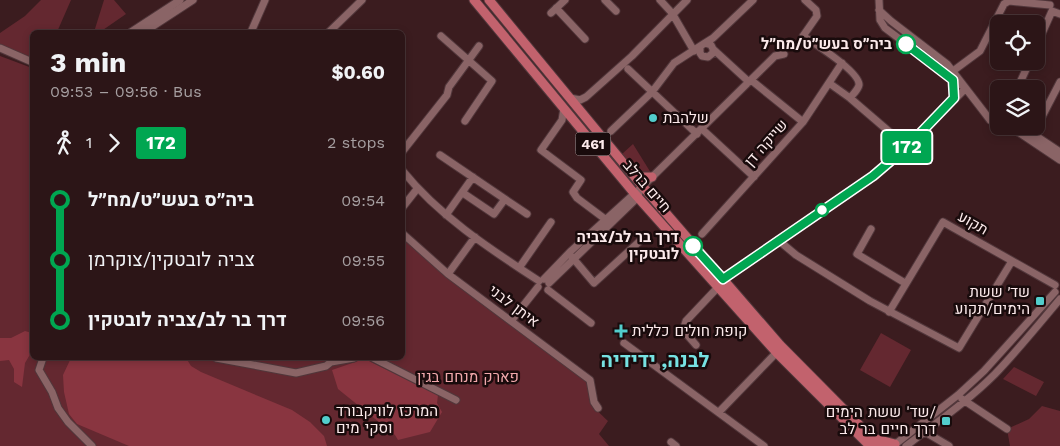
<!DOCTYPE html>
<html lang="en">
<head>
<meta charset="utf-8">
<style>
	:root { --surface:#2c1517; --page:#341e20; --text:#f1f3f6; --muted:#a69fa1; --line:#483436 }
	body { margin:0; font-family:"Work Sans",Heebo,sans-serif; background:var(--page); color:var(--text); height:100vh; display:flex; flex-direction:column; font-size:19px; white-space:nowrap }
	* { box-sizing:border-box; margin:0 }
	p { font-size:16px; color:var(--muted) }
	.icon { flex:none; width:28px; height:28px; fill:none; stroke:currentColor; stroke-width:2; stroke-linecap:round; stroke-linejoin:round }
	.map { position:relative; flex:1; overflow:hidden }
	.panel { position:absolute; left:30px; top:30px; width:375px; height:330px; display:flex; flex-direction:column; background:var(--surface); border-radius:8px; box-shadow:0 2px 8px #0003,0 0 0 1px var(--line) }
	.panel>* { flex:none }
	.badge { padding:0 10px; border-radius:4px; font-size:18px; line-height:32px }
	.controls { position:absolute; left:990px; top:15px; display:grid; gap:10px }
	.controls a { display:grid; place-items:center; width:55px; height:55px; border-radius:8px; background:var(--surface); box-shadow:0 2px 8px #0003,0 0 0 1px var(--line); font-size:25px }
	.map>.badge { position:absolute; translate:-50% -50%; box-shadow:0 0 0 2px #fff }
	.legs { display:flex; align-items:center; gap:8px; height:55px; padding:0 20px; font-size:16px }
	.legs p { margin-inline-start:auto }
	.summary { display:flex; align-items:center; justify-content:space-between; height:85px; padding:0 20px }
	h1 { font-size:28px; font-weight:700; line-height:38px }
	ul { padding:0 20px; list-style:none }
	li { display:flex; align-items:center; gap:18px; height:60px; font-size:19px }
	li i { display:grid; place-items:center; width:8px; height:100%; margin:0 6px; background:currentColor }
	li i::after { content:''; width:12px; height:12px; margin:-6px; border:4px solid; border-radius:50%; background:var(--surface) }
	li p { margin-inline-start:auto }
	li:first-child i { background:linear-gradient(#0000 50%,currentColor 0) }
	li:last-child i { background:linear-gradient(currentColor 50%,#0000 0) }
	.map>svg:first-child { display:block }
</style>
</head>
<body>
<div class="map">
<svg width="1060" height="446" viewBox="0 0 1060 446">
	<rect width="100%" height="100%" fill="#3b1c1f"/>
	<path fill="#642830" d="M41,0H71L57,32H32V60L0,45V33L25,16Z
		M104,0H114L126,14L100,32H94Z
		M0,56L32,68V358H402L403,235L588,381C589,402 593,407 608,421L599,434L609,446H0Z
		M633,144L651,173L645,175L633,169L622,154Z
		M881,333L911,350L890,387L860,370Z
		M1014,367L1044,382L1036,396L1003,379Z
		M1042,406L1060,411V446H1010L1007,429L1029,419Z"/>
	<path fill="#893540" d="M25,331L32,333V351L25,363L22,387L14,382V369L9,360L0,361V338H11Z
		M71,358H186L191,366L201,372L292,410L310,422L324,436L327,446H129L77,424L69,414L64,392L63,375Z
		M361,360H367L438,395L437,403L442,412L430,432L398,440L395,435L338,389L332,370Z"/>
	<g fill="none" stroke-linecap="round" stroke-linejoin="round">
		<defs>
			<path id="minor" d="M605,0L616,11
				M660,0L672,13L694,51
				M805,0L816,10L817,16L803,36C814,43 860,72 859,85C858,90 853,94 850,98
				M879,0L880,20L885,28L961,85
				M556,8L585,39
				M879,10L891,21L947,64L984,112L990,120L999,123
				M1052,11L1060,14
				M551,13L565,0
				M131,32L180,0
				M144,32L193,0
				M251,32L265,0
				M329,32L362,0
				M441,36L492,81L465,121
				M705,43L713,38L753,0
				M1036,47L1052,11
				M0,48L32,62
				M713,49L749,82
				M628,69L697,134
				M953,71L980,51L1004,4L1009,1L1050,5
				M751,80L803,122
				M829,83L850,98L907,147
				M1017,89L1030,61
				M570,98L580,100L586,97L632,56L687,0
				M564,108L562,120L541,150L581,180L573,192L577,198L605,219
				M990,120L999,113
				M1009,126L1060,160
				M1021,126L1060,152
				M702,129L754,177
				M611,131L652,92L674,63L705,43L711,45L713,49V53L708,57L702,56L700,53V47
				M1030,140L1060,82
				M402,152L447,95L449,87L479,46
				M440,155L527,214
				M402,170C439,216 490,249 539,281
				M463,193L494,214L505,199
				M402,208L417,189
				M446,215L473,177
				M871,229L857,254L905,283
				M402,233L448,274L590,380L594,402L598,408
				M702,234L803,122L842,63
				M778,240L796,255L870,301L959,348L1012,261
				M572,257L594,283L641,240
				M519,268L551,222
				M448,274L475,237
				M544,279L571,251L646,183L775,56L784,54
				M721,281L873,176L898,156L965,89
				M549,283L635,200L639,193
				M548,290L591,323
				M889,312L943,222L1055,285
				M511,321L538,287
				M624,343L764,446
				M696,345L683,330L686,321L721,284
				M43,358L39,370L52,392L58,408L68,422L92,446
				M216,358L296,373L326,366L331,362L354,358
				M373,358L456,400
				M962,399L1007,429
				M719,412L779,350
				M925,432L949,446
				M671,442L676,446
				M893,446L958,395L984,371L1055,292
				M906,446C936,423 968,401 995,374C1018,350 1039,324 1060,299"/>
			<path id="major" d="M474,0L634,193L777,353L870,446
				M489,0L639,182L780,345L880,446
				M633,174L643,177H652
				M876,439L895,444"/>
		</defs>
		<use href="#minor" stroke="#51373b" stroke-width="9"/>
		<use href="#major" stroke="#51373b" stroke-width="11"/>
		<use href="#minor" stroke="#8a6466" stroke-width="7"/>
		<use href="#major" stroke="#c2626d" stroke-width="9"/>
	</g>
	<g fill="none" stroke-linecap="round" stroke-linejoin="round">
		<defs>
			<path id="line-1" d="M693,246L723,279L873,176L907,147L954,98L953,80L906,44"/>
		</defs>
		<use href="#line-1" stroke="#fff" stroke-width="11"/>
		<use href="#line-1" stroke="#00a651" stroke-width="8"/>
	</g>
	<g fill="#fff" stroke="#00a651" stroke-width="2.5">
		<circle cx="906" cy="44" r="9"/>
		<circle cx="822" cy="210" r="6"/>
		<circle cx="693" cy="246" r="9"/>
	</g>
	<g fill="#52cdcc" stroke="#190b0c" stroke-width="2">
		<circle cx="653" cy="118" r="5"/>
		<rect x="1035" y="296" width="10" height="10" rx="2.5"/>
		<path d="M618.5 323.5h5v5h5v5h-5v5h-5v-5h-5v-5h5z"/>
		<circle cx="326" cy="420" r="5"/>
		<rect x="941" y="416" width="10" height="10" rx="2.5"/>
	</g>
	<g text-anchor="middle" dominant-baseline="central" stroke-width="5" stroke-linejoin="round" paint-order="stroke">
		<rect fill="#190b0c" stroke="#b8a7a8" stroke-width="1" x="575.5" y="132.5" width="35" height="23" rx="4"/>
		<g font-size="14" font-weight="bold" fill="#fceaeb">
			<text x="593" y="144">461</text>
		</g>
		<g font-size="15" font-weight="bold" fill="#fceaeb" stroke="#190b0c" text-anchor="end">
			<text x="892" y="44">ביה״ס בעש״ט/מח״ל</text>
			<text x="679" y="237">דרך בר לב/צביה<tspan x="679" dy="17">לובטקין</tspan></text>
		</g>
		<g font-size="15" fill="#fceaeb" stroke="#190b0c" text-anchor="start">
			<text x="663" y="118">שלהבת</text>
			<text x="1030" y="292" text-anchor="end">שד׳ ששת<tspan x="1030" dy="17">הימים/תקוע</tspan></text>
			<text x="632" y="331">קופת חולים כללית</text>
			<text x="336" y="411">המרכז לוויקבורד<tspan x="336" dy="17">וסקי מים</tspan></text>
			<text x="936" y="412" text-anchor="end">שד' ששת הימים/<tspan x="936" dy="17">דרך חיים בר לב</tspan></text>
		</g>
		<g font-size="15" fill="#fceaeb" stroke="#190b0c">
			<text transform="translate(766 143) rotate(-49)">שייקה דן</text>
			<text transform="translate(647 186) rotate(49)">חיים ברלב</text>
			<text transform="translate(973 223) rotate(30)">תקוע</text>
			<text transform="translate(514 306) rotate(37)">איתן לבני</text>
		</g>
		<g font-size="15" fill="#f1a8ac" stroke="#190b0c">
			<text x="468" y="377">פארק מנחם בגין</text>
		</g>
		<g font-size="20" font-weight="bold" fill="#76e2e2" stroke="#190b0c">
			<text x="655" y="360">לבנה, ידידיה</text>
		</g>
	</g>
</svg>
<div class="controls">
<a><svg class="icon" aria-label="locate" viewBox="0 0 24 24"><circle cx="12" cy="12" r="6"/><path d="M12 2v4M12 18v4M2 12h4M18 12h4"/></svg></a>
<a><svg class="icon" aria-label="layers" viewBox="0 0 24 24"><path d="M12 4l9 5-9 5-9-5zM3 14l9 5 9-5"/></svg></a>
</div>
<b class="badge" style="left:907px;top:147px;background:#00a651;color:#fff">172</b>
<section class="panel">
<div class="summary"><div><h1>3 min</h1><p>09:53 – 09:56 · Bus</p></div><b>$0.60</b></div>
<div class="legs"><svg class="icon" aria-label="walk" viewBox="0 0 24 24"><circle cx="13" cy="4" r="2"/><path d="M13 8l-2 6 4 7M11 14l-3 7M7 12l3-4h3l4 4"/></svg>1<svg class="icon" aria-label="forward" viewBox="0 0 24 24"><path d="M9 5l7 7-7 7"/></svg><b class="badge" style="background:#00a651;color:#fff">172</b><p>2 stops</p></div>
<ul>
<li><i style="color:#00a651"></i><b>ביה״ס בעש״ט/מח״ל</b><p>09:54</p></li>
<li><i style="color:#00a651"></i><span>צביה לובטקין/צוקרמן</span><p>09:55</p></li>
<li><i style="color:#00a651"></i><b>דרך בר לב/צביה לובטקין</b><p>09:56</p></li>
</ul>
</section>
</div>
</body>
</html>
